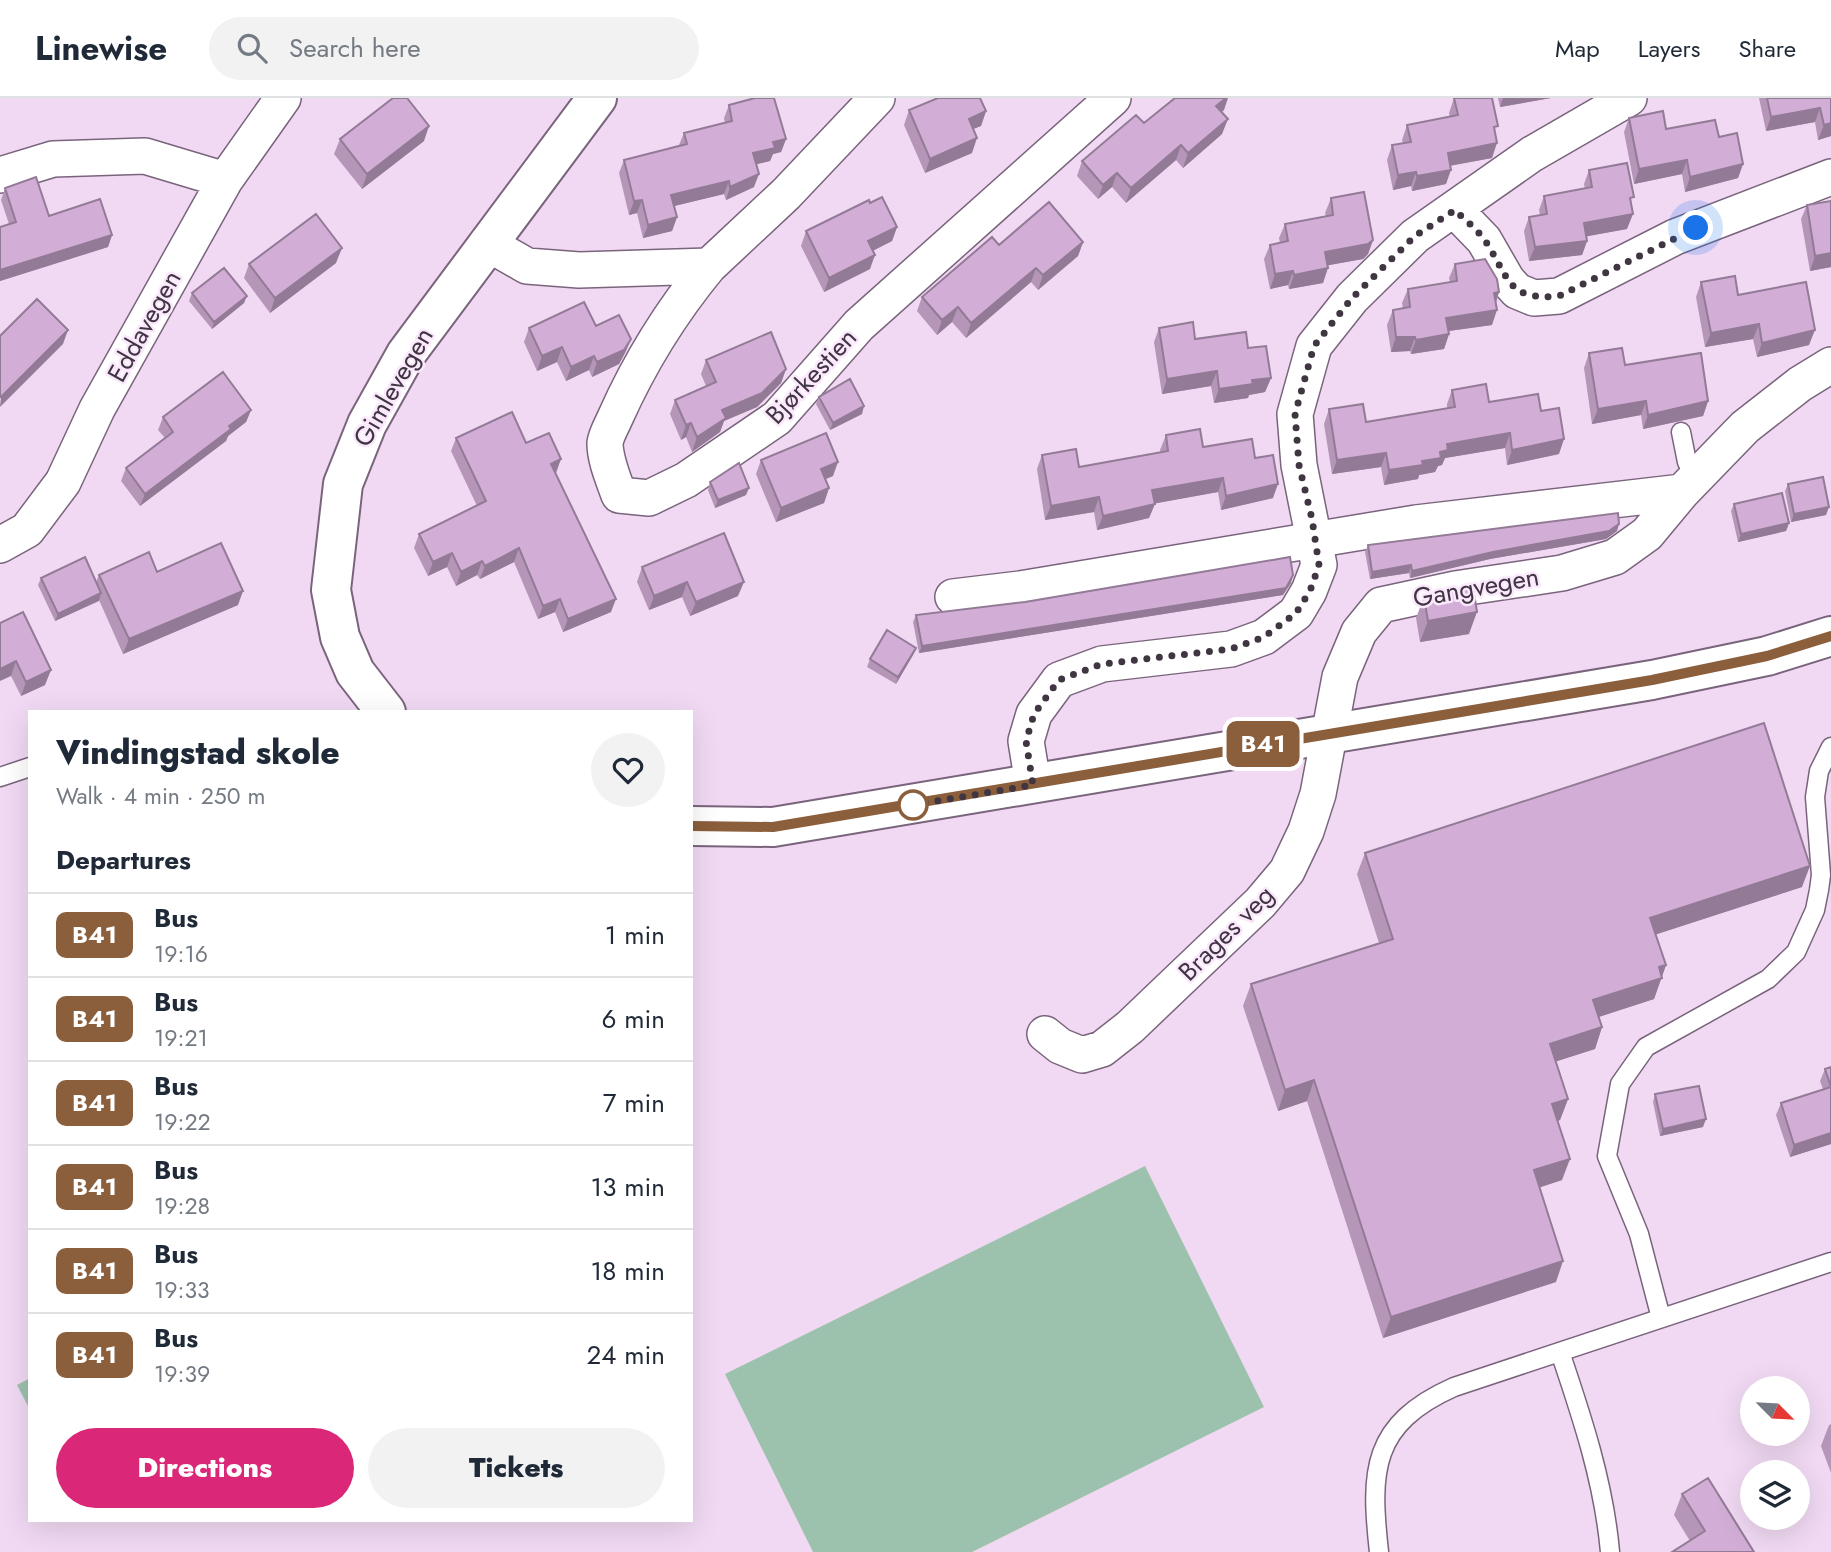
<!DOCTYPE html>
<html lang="en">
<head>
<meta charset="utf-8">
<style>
	:root { --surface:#fff; --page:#f2f2f3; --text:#1f2937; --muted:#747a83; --line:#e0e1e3; --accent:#db2777 }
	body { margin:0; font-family:Jost,sans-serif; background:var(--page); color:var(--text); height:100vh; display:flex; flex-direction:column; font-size:26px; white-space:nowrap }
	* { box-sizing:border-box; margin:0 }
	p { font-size:23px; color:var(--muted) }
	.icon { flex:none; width:38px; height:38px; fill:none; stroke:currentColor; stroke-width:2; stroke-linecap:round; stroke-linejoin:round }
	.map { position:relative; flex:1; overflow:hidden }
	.drawer { position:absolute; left:28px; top:612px; width:665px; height:812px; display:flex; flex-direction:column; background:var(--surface); border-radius:0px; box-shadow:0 7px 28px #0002 }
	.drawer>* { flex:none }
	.badge { padding:0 14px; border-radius:10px; font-size:24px; line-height:46px }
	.needle { width:46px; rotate:114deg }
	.fabs { position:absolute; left:1740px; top:1278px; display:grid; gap:14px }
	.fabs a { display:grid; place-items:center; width:70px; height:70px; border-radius:50%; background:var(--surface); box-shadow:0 7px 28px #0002; font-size:35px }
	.you { position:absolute; width:35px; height:35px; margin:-18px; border:5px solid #fff; border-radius:50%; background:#1a73e8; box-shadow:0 0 0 10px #1a73e833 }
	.map>.badge { position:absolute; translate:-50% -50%; box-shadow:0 0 0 4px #fff }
	h2 { padding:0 28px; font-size:26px; line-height:63px }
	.round { display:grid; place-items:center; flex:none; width:74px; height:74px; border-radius:37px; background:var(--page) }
	.headline { display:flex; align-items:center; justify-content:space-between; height:119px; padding:0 28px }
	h1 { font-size:33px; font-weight:800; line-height:52px }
	.button { display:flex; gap:14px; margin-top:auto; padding:14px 28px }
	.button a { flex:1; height:80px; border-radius:42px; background:var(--accent); color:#fff; font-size:28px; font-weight:800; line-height:80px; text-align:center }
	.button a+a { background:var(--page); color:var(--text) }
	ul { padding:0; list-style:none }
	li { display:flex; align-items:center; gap:21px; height:84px; padding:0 28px; border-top:2px solid var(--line) }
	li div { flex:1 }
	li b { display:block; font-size:26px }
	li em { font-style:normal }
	li .badge { min-width:77px; font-weight:700; text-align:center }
	header { display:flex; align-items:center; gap:42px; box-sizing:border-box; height:98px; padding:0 35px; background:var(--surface); border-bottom:2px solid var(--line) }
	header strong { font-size:33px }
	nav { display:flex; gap:38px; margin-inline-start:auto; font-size:24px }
	.search { width:490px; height:63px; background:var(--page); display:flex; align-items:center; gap:18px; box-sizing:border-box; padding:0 24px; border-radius:38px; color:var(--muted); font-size:26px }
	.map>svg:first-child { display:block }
</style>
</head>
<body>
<header>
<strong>Linewise</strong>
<div class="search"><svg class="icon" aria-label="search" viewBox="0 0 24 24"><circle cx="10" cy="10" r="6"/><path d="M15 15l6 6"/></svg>Search here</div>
<nav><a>Map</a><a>Layers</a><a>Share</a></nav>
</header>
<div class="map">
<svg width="1831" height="1454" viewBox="0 0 1831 1454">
	<rect width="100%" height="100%" fill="#f1d9f3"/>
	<path fill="#9cc2ad" d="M1145,1068L1264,1309L972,1454H813L725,1276Z
		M30,1280V1312L17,1287Z"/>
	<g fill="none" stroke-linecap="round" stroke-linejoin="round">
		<defs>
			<path id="lane" d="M1681,334L1687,364L1696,380
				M0,679L30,669
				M1661,1220L1639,1136L1607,1058L1620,986L1646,949L1768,881L1796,854L1815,812L1819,792L1821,777L1815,699L1819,673L1831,649
				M1560,1254C1582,1319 1604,1385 1610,1454
				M1379,1454C1370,1373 1371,1326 1454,1289L1831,1164"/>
			<path id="street" d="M0,77L53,61L145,58L225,82
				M1455,112L1484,142L1507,182L1517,193L1534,200L1559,198L1675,139L1831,79
				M487,145L527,168L579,172L709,168L786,96L877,0
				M709,168C671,214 639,266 615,320C612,327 606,337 605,345C605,362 613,380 619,397L649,400L686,382L777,320L859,227L1113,0
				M0,447L27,432L63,384L97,311L225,82L283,0
				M953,499L1020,491L1416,425L1682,394
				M1033,686L1026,643L1034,616L1059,582L1102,566L1231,551L1264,539L1296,515L1309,493L1319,467L1299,367L1295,316L1314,248L1352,200L1415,138L1532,56L1629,0
				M1045,936L1060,948L1082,957L1102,951L1130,929L1260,805L1287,773L1306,733L1318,696L1340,579L1359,534L1381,507L1455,491L1562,475L1615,459L1647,436L1682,394L1745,329L1800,286L1831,267"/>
			<path id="secondary" d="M386,614L355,574L340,539L331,492L343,386L367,326L406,256L597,0
				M691,728L773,729L1652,582L1767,558L1831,538"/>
		</defs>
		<use href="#lane" stroke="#79647c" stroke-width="21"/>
		<use href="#street" stroke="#79647c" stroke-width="38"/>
		<use href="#secondary" stroke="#79647c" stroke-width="42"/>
		<use href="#lane" stroke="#fff" stroke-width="18"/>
		<use href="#street" stroke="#fff" stroke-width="35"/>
		<use href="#secondary" stroke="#fff" stroke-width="38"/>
	</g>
	<path fill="#b596b9" d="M1454,0L1495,35L1492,60L1450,68L1446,86L1412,93L1411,88L1393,92L1387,62L1392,47L1403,45L1402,42L1407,27L1450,19L1449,15Z
		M1498,0H1551L1500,9Z
		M1759,0H1831V38L1818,42L1815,24L1766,33Z
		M729,7L786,41L781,54L773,56L770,63L756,66L754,89L726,102L724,96L674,108L677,119L672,133L643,140L637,115L629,117L619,75L624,62L679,47L684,35L725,25L724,20Z
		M909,12L986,13L981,28L973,31L972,55L925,75L904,27Z
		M1224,12L1221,14L1222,36L1183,70L1176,62L1126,105L1112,89L1098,101L1077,78L1082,63L1144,25Z
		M1629,20L1666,31L1719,39L1743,66L1738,80L1685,94L1682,76L1634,86L1624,34Z
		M340,41L424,43L362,91L334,56Z
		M1589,72L1631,107L1627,131L1586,138L1587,143L1582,157L1529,163L1524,133L1529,119L1540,117L1539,112L1544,98L1585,91L1584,86Z
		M5,90L49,118L112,137L108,149L0,183V129L9,126L1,102Z
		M1331,100L1373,142L1368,156L1363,161L1327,167L1323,185L1289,191L1288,187L1270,191L1264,161L1270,147L1280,145L1279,140L1285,126L1326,118L1325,115Z
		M870,105L897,129L892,143L873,152L870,171L824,194L801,148L806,133Z
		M1807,107L1831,169L1810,173L1801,121Z
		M1083,144L1078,158L1038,192L1031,184L966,240L952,224L937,237L917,213L922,199L999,147Z
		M336,165L270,215L244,180L249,166Z
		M1455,166L1499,194L1496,205L1492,227L1449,233V236L1444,251L1411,256L1410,253L1391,254L1387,227L1393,212L1403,211L1402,205L1408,191L1450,184L1449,180Z
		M1701,184L1738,197L1809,247L1757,259L1753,241L1705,249L1696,199Z
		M192,195L244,205L212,231L189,203Z
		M596,228L631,241L625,255L619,266L592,279L589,272L566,283L557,264L537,273L524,244L529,230Z
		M1159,230L1195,241L1248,250L1271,280L1265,294L1249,297L1248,300L1214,305L1211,288L1162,296L1154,244Z
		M1589,255L1625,267L1708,303L1703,318L1643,331L1641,317L1592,326L1584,270Z
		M706,262L786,271L781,285L757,309L724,323L720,334L692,354L686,339L681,342L670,316L675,302L706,288L701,276Z
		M1452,292L1489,304L1541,313L1559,356L1507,367L1505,350L1445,360L1442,367L1438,368L1435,374L1419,377L1418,381L1384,387L1381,369L1332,376L1324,326L1329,311L1366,324L1447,310V306Z
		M819,299L862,316L830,332L816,306Z
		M251,312L246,324L228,338L226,343L140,408L121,383L126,370L165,340L158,332L163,319Z
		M1166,337L1203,349L1255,360L1273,400L1221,412L1218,394L1155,405L1149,420L1097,432L1094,414L1045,422L1037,371L1042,357L1079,369L1161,355L1160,352Z
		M456,340L526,345L555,375L611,514L563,534L555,514L538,521L514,464L480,481L477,477L456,488L447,469L428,478L414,450L419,436L477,408L451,353Z
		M761,362L833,378L825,381L829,390L824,405L776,424L756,376Z
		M710,384L746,397L715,410L708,392Z
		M1788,386L1826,417L1791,424L1785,393Z
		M1734,406L1789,425L1786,433L1738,444L1731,413Z
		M1617,433L1606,441L1490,461L1410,480L1409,475L1370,481L1365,454L1368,447Z
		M642,469L738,498L690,518L682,499L649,512L637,484Z
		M157,474L238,507L123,556L99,502L55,523L38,487L41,480L96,484L99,477Z
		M1291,485L1283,497L919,555L913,524L916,517Z
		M1424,499L1469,536L1420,544L1416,520Z
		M0,525L45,587L21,598L11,578Z
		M916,550L913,557L896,586L867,569L870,561Z
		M1365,755L1802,789L1656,836L1666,867L1654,901L1599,919L1602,929L1595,951L1556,963L1568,1001L1560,1022L1558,1023L1562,1082L1540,1089L1556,1184L1383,1240L1307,1003L1278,1013L1243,908L1251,886L1379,845L1357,776Z
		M1831,969V1046L1790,1059L1776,1017L1781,1005L1823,991L1820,983L1825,971Z
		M1655,996L1703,1029L1660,1038L1653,1004Z
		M1831,1326V1375L1821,1348L1829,1327Z
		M1682,1396L1754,1454L1690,1443L1674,1417Z"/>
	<path fill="#937a96" d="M1226,0H1228L1224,12L1211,23L1216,8Z
		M1503,0H1551L1500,9Z
		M1820,10L1815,24L1766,33L1771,19Z
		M986,13L981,28L963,35L969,21Z
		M1228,21L1222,36L1183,70L1188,55Z
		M1831,25V38L1818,42L1824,27Z
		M429,28L424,43L362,91L367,76Z
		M977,40L972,55L925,75L930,61Z
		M786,41L781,54L773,56L770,63L749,68L753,55L773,44Z
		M1497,45L1492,60L1442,69L1448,55Z
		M1181,47L1176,62L1126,105L1131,90Z
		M1687,62L1682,76L1634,86L1639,71Z
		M1743,66L1738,80L1685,94L1690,79Z
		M1451,72L1446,86L1412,93L1417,78Z
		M1416,74L1411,88L1393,92L1398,77Z
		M1117,75L1112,89L1098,101L1103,87Z
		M759,76L754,89L726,102L730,89Z
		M729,83L724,96L666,110L671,97Z
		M642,102L637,115L629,117L634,103Z
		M1633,116L1627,131L1578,140L1584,125Z
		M677,119L672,133L643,140L648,127Z
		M897,129L892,143L863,158L868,143Z
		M112,137L108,149L0,183V172Z
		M1373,142L1368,156L1363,161L1319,169L1325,154Z
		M1587,143L1582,157L1529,163L1535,149Z
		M1083,144L1078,158L1038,192L1043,177Z
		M342,150L336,165L270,215L275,200Z
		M1831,155V169L1810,173L1815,158Z
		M875,157L870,171L824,194L829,180Z
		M1036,170L1031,184L966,240L971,225Z
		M1328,170L1323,185L1289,191L1294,177Z
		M1293,173L1288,187L1270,191L1275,176Z
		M1499,194L1494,209V195Z
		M247,198L244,205L212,231L214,224Z
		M958,209L952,224L937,237L942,222Z
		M1497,212L1492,227L1441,234L1446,220Z
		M1759,226L1753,241L1705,249L1711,235Z
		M68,232L63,246L0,309L1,299Z
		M1815,232L1809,247L1757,259L1762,245Z
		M1449,236L1444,251L1411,256L1416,242Z
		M1396,239H1415L1410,253L1391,254Z
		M631,241L625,255L619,266L592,279L597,264Z
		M562,249L557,264L537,273L542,258Z
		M594,258L589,272L566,283L571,269Z
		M786,271L781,285L757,309L724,323L720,334L692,354L697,339L722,312Z
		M1217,273L1211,288L1162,296L1167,281Z
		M1271,280L1265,294L1249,297L1248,300L1214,305L1219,291L1252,282Z
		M1646,303L1641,317L1592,326L1598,311Z
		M1708,303L1703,318L1643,331L1648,317Z
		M864,308L862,316L830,332L833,325Z
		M251,312L246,324L228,338L226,343L140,408L145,396Z
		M691,325L686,339L681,342L686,327Z
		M1510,335L1505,350L1445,360L1442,367L1438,368L1435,374L1419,377L1418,381L1384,387L1389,372L1422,363L1440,354L1447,346Z
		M1564,341L1559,356L1507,367L1512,352Z
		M1386,355L1381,369L1332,376L1337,362Z
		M561,361L556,375L551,366Z
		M838,364L833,378L816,385L821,371Z
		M1223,380L1218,394L1147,407L1152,392Z
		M1278,386L1273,400L1221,412L1226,398Z
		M749,390L746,397L715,410L718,402Z
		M829,390L824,405L776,424L781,410Z
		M1099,399L1094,414L1045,422L1051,408Z
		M1155,406L1149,420L1097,432L1103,418Z
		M1829,409L1826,417L1791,424L1794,416Z
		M1789,425L1786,433L1738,444L1741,436Z
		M1619,426L1617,433L1606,441L1490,461L1410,480L1412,473Z
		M519,450L514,464L480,481L485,468Z
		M452,455L447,469L428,478L433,464Z
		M482,463L477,477L456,488L461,474Z
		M1411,467L1409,475L1370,481L1372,474Z
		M1293,477L1291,485L1283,497L919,555L922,548Z
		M687,484L682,499L649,512L654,498Z
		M744,484L738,498L690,518L696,504Z
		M243,493L238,507L123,556L129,541Z
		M101,495L99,503L55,523L58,516Z
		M560,501L555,514L538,521L543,508Z
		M616,501L611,514L563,534L568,521Z
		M1477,514L1469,536L1420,544L1428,523Z
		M916,550L913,557L896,586L898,579Z
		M16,563L11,578L0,583V571Z
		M51,572L45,587L21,598L26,584Z
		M1810,768L1802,789L1642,841L1650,820Z
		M1666,867L1654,901L1586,923L1593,902L1659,869Z
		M1602,929L1595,951L1542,968L1550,946Z
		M1314,982L1307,1003L1278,1013L1285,992Z
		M1568,1001L1560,1022L1544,1027L1552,1006Z
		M1706,1021L1703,1029L1660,1038L1663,1031Z
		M1831,1035V1046L1790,1059L1794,1047Z
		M1570,1061L1562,1082L1526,1094L1534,1072Z
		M1563,1163L1556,1184L1383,1240L1391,1219Z"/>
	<path fill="#d2aed7" stroke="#937a96" stroke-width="2" d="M393,0H407L429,28L367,76L340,41Z
		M755,0H774L786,41L773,44L775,50L753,55L759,76L730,89L729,83L671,97L677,119L648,127L642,102L634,103L624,62L687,46L684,35L732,23L729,7Z
		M938,0H980L986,13L969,21L977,40L930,61L909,12Z
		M1175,0H1226L1216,8L1228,21L1188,55L1181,47L1131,90L1117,75L1103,87L1082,63L1136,17L1144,25Z
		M1454,0H1492L1498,28L1494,29L1497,45L1448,55L1451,72L1417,78L1416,74L1398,77L1392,47L1411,44L1407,27L1458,17Z
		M1767,0H1831V25L1824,27L1820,10L1771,19Z
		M1663,13L1666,31L1715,22L1719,39L1737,35L1743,66L1690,79L1687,62L1639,71L1629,20Z
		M1627,65L1634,99L1630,100L1633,116L1584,125L1587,143L1535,149L1529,119L1547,116L1544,98L1592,89L1589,72Z
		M36,79L49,118L100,101L112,137L0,172V129L16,124L5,90Z
		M1364,94L1373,142L1368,146L1325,154L1328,170L1294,177L1293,173L1275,176L1270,147L1288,143L1285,126L1333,117L1331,100Z
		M882,99L897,129L868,143L875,157L829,180L806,133L869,102L870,105Z
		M1831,103V155L1815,158L1807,107Z
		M1049,104L1083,144L1043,177L1036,170L971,225L958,209L942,222L922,199L992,139L999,147Z
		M316,116L342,150L275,200L249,166Z
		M1485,161L1497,181L1499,194L1494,195L1497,212L1446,220L1449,236L1416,242L1415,239H1396L1393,212L1410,209L1408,191L1457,183L1455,166Z
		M224,170L247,198L214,224L192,195Z
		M1735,178L1738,197L1806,184L1815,232L1762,245L1759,226L1711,235L1701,184Z
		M37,201L68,232L1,299L0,298V238Z
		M584,204L596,228L619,217L631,241L624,252L597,264L594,258L571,269L562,249L542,258L529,230Z
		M1193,224L1195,241L1246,234L1248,250L1266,248L1271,280L1252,282L1253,286L1219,291L1217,273L1167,281L1159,230Z
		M771,234L786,271L762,295L722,312L726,320L697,339L691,325L686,327L675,302L716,284L706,262Z
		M1622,250L1625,267L1701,255L1708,303L1648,317L1646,303L1598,311L1589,255Z
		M223,274L251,312L229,328L231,331L145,396L126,370L173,334L163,319Z
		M850,281L864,308L833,325L819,299Z
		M1486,286L1489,304L1538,296L1541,313L1559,310L1564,341L1512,352L1510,335L1447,346L1448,352L1440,354L1441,360L1422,363L1423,367L1389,372L1386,355L1337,362L1329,311L1363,306L1366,324L1455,309L1452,292Z
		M512,314L526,345L549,335L561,361L551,366L616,501L568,521L560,501L543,508L519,450L485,468L482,463L461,474L452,455L433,464L419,436L486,403L456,340Z
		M1200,331L1203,349L1252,341L1255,360L1273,357L1278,386L1226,398L1223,380L1152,392L1155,406L1103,418L1099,399L1051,408L1042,357L1076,351L1079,369L1168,353L1166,337Z
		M826,335L838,364L821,371L829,390L781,410L761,362Z
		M739,365L749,390L718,402L710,384Z
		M1823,379L1829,409L1794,416L1788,386Z
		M1782,395L1789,425L1741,436L1734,406Z
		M1618,415L1619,426L1609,433L1493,454L1412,473L1411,467L1372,474L1368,447Z
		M724,435L744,484L696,504L687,484L654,498L642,469Z
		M221,445L243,493L129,541L99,477L149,454L157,474Z
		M85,459L101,495L58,516L41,480Z
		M1290,459L1293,477L1286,490L922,548L916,517L1025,504Z
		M1473,489L1477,514L1428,523L1424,499Z
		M23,514L51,572L26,584L16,563L0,571V525Z
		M887,532L916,550L898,579L870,561Z
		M1764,625L1810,768L1650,820L1666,867L1659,869L1662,880L1593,902L1602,929L1550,946L1568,1001L1552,1006L1570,1061L1534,1072L1563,1163L1391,1219L1314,982L1285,992L1251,886L1393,841L1365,755Z
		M1831,969V1035L1794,1047L1781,1005L1831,989L1825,971Z
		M1699,988L1706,1021L1663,1031L1655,996Z
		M1708,1380L1754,1454H1672L1705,1433L1682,1396Z"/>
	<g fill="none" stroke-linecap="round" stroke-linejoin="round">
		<defs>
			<path id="line" d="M691,728L773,729L1652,582L1767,558L1831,538"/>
		</defs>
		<use href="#line" stroke="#fff" stroke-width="16"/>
		<use href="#line" stroke="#8b5e3c" stroke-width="10"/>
		<path stroke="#3f3641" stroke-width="7" stroke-dasharray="0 12.6" d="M913,707L1033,687L1026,643L1034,616L1059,582L1102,566L1231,551L1264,539L1296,515L1310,493L1319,467L1312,421L1299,367L1295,316L1314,248L1352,200L1415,138L1455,112C1465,122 1478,132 1486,144C1510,181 1507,203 1559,198L1696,130"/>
	</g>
	<circle fill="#fff" stroke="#8b5e3c" stroke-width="3.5" cx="913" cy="707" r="14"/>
	<g text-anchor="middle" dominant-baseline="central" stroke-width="5" stroke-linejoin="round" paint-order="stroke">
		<g font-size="26" fill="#3f3641" stroke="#fbe8fd">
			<text transform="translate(144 228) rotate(-61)">Eddavegen</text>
			<text transform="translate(811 278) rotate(-47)">Bjørkestien</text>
			<text transform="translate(393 289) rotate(-60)">Gimlevegen</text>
			<text transform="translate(1476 489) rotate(-10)">Gangvegen</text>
			<text transform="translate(1226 835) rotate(-45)">Brages veg</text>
		</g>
	</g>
</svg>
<div class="fabs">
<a><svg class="needle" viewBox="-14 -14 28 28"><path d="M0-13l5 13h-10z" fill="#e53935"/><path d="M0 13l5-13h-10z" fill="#747a83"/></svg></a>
<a><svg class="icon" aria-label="layers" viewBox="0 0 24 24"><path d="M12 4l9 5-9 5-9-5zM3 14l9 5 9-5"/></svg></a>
</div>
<div class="you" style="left:1696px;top:130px"></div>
<b class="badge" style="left:1263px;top:646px;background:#8b5e3c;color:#fff">B41</b>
<section class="drawer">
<div class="headline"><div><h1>Vindingstad skole</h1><p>Walk · 4 min · 250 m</p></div><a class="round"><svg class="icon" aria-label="heart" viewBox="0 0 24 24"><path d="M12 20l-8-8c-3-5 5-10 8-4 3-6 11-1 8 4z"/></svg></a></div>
<h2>Departures</h2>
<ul>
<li><span class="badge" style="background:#8b5e3c;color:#fff">B41</span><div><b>Bus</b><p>19:16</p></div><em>1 min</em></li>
<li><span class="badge" style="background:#8b5e3c;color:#fff">B41</span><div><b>Bus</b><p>19:21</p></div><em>6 min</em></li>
<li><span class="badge" style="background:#8b5e3c;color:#fff">B41</span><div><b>Bus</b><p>19:22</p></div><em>7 min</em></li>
<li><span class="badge" style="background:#8b5e3c;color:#fff">B41</span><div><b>Bus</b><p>19:28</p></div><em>13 min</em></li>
<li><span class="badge" style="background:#8b5e3c;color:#fff">B41</span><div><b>Bus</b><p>19:33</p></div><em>18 min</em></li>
<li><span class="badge" style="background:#8b5e3c;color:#fff">B41</span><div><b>Bus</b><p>19:39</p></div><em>24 min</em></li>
</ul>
<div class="button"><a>Directions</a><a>Tickets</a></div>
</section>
</div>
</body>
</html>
